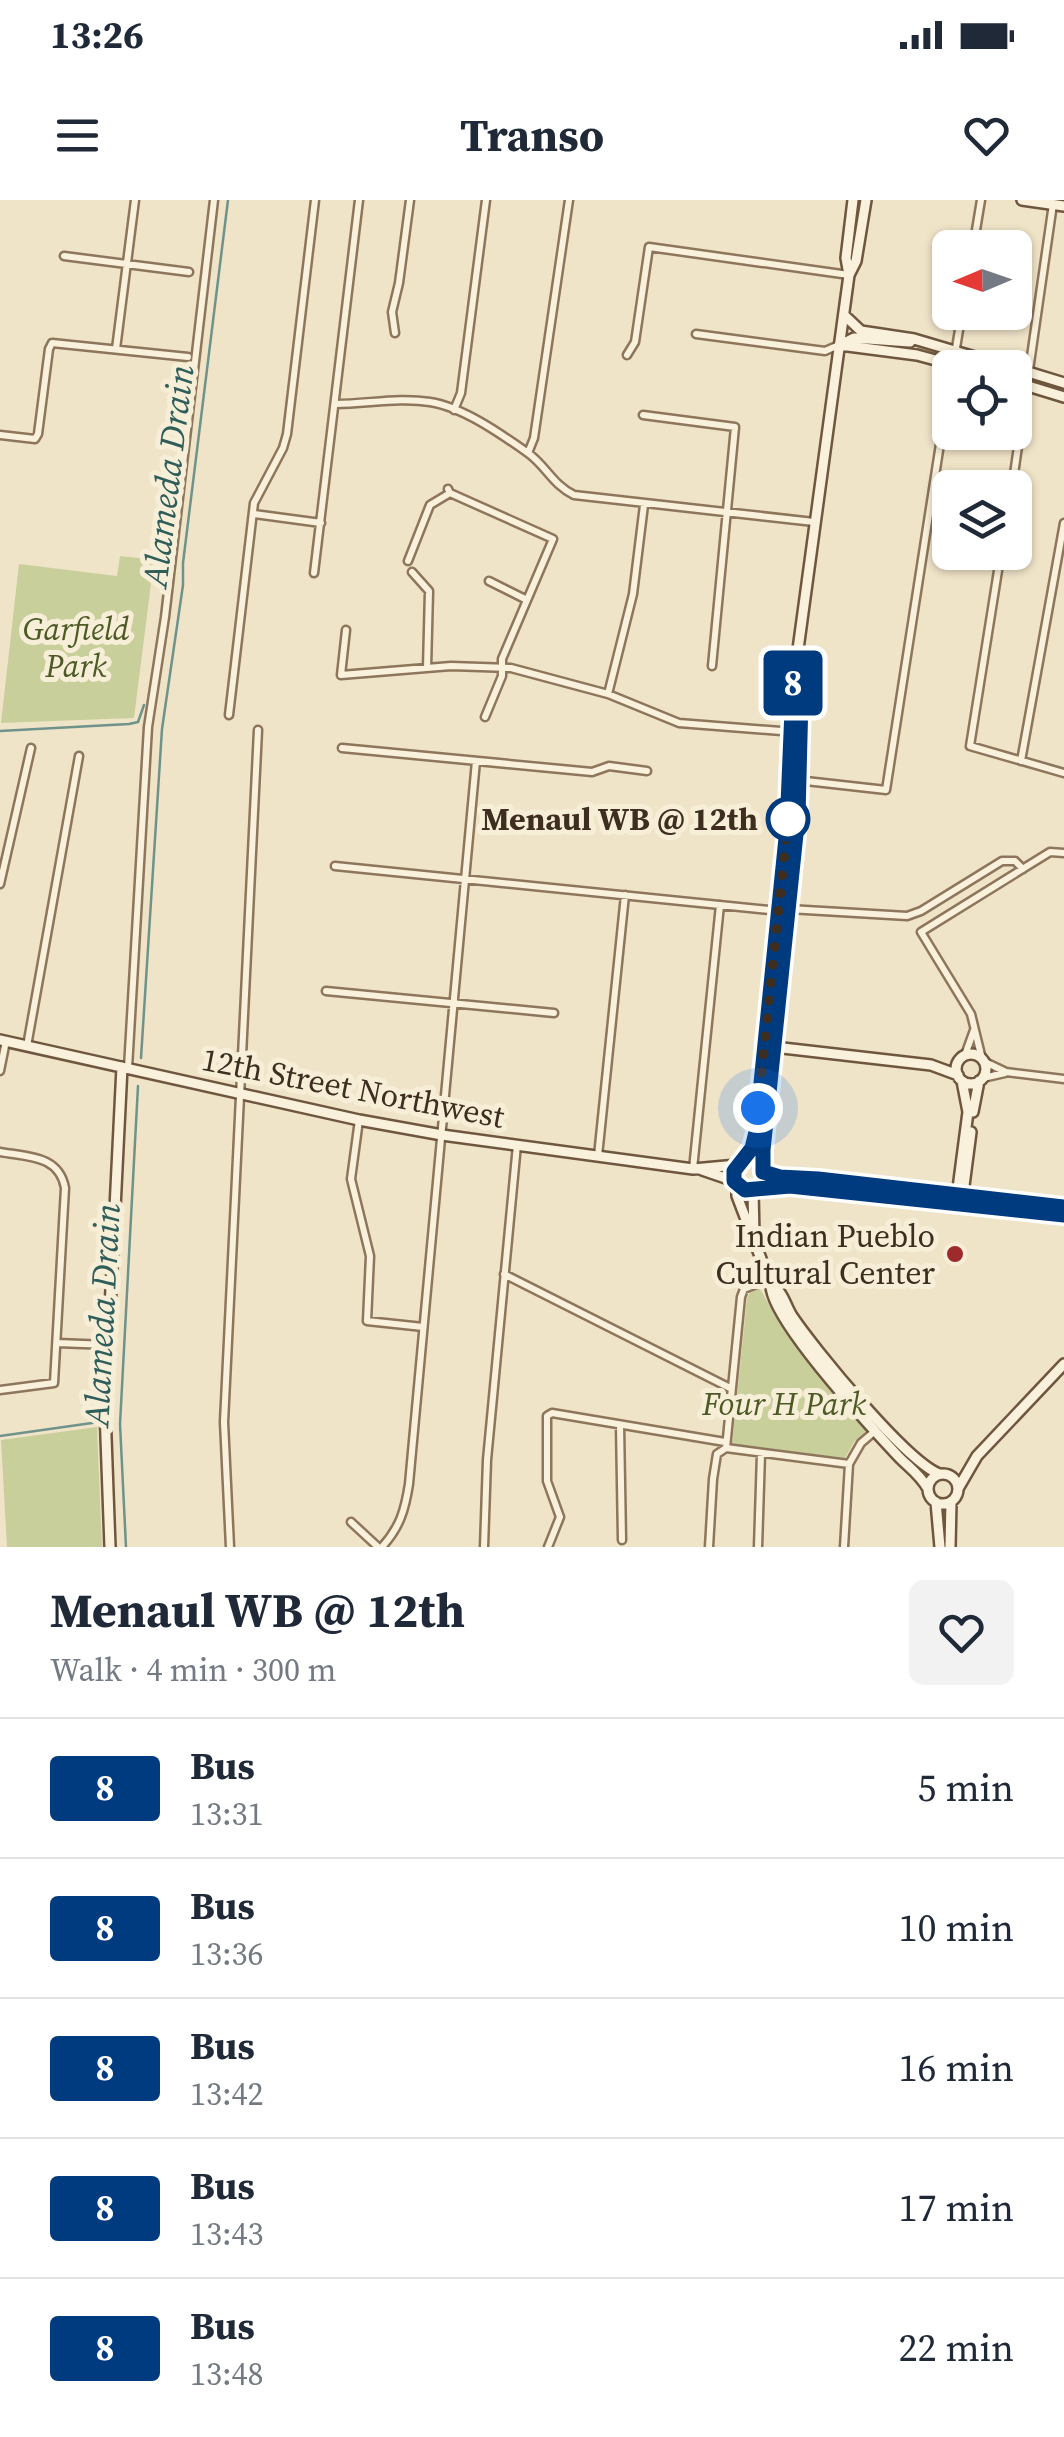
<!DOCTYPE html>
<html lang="en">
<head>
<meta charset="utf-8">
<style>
	:root { --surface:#fff; --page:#f2f2f3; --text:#1f2937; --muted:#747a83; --line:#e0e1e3 }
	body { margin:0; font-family:"Source Serif 4",serif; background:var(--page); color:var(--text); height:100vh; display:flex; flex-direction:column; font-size:38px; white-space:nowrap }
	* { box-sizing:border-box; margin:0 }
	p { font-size:32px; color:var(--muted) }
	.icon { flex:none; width:55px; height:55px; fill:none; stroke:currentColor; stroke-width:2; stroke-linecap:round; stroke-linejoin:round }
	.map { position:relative; height:1347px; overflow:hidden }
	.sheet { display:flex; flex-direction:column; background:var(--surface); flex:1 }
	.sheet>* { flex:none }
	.badge { padding:0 20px; border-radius:8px; font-size:35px; line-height:65px }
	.needle { width:65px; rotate:268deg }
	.buttons { position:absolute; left:932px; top:30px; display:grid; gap:20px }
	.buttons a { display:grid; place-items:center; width:100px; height:100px; border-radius:15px; background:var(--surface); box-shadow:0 2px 8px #0004; font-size:50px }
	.you { position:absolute; width:50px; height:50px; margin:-25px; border:8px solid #fff; border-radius:50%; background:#1a73e8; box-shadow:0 0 0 15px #1a73e833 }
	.map>.badge { position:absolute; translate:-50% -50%; box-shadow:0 0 0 5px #fff }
	.round { display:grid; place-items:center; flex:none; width:105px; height:105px; border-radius:15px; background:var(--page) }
	.head { display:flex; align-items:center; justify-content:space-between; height:170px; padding:0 50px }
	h1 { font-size:48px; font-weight:700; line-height:75px }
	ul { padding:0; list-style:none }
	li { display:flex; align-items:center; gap:30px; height:140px; padding:0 50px; border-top:2px solid var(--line) }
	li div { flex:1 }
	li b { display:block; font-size:38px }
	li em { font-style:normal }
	li .badge { min-width:110px; font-weight:700; text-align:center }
	.status { display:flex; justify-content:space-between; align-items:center; height:70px; padding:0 50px; background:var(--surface); direction:ltr }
	.status svg { height:28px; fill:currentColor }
	header { display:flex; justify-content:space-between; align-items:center; height:130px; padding:0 50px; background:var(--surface); font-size:45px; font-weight:700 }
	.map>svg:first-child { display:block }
</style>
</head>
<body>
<div class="status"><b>13:26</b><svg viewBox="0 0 49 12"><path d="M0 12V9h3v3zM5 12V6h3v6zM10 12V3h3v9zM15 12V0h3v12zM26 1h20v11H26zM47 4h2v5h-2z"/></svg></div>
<header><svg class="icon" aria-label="menu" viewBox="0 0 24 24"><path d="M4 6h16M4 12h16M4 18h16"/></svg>Transo<svg class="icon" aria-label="heart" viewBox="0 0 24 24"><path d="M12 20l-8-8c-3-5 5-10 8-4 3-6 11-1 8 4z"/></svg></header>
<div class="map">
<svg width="1064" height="1347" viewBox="0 0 1064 1347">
	<rect width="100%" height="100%" fill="#f0e4c8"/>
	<path fill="#c9cf9b" d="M120,356L164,361L163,370L153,368L134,518L1,523L19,364L117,376Z
		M760,1089L784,1130L867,1230L854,1242L845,1258L732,1245L747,1099L750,1092Z
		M97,1227L102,1347H7L1,1240Z"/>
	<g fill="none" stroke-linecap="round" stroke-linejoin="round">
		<path stroke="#6f938a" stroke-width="2.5" d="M0,531L129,524L138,522L144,505
			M141,858L162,529L183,385V363L228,0
			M0,1236L99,1222
			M126,1347L120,1224L138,886"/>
		<defs>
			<path id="street" d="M973,48L981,0
				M64,56L189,72
				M395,133L392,112L399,83L410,0
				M696,134L825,151L839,145
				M116,149L135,0
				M627,155L635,142L649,47L849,75
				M953,166L962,112
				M336,204C367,204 399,197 430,202C463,207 501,234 528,253C546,266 553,285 574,295L814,322
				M454,210L461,193L486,0
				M643,215L735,227L712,466
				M0,235L35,239L38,234L49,149L52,143L188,157
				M528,253L534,238L569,0
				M1012,288L1053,4
				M448,289L450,293L553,339L502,459V476L485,517
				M254,314L321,323
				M1001,352L970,546L1064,573
				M408,361L430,305L450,293
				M412,372L429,391L427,468
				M314,373L359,0
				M489,381L527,400
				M346,430L341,475L451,466L511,468L608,494L679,523L794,532
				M608,494L633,394L644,305
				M229,515L254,303L283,248L287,234L315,0
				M342,548L592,572L609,566L647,571
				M1021,561L1064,323
				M797,580L886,590L950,180
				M335,666L779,711L789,709L907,716L921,711L1002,661H1015L1023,669
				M0,684L31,548
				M326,791L554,813
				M27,846L79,556
				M965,855L974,830
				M982,859L971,814L921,732L1050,652L1064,653
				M985,862L1006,872L1064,879
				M128,868L148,527L165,417L214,0
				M0,871L6,841
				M983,878L1005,873
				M359,920L351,979L370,1056L367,1121L423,1127
				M0,952C28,957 59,955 65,988L54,1183L0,1190
				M598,956L625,695
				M693,969L720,705
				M504,1074L730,1188
				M57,1143L109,1145
				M620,1225L622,1340
				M726,1248L741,1097L744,1089L769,1079
				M726,1248L849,1264
				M351,1322L378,1347
				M230,1347L224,1222L258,530
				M382,1347C400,1327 405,1310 409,1284L476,561
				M484,1347L487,1260L517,945
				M548,1347L560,1317L547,1281V1216L552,1213L725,1242
				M709,1347L713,1279L717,1254L726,1248
				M758,1347L761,1254
				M844,1347L849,1264L861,1243L875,1231"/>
			<path id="secondary" d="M1022,0L1064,6
				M849,75L856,61L866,0
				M844,115L861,131L914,139L1012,168
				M842,144L854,138L910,142
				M840,145L917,155L965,168
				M1015,168L1064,183
				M1015,182L1064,197
				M0,840L359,920L442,935L693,969L737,965
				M774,847L931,865L958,875
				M956 869a15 15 0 1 1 30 0a15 15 0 1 1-30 0Z
				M973,912L979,881
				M761,968L798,615L799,471
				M702,970L734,981L745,991L790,986L1064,1015
				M763,972L780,977L819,979L1064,1008
				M734,981V971L752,949L756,932L787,628L793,486L849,75L846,58L853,0
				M737,986V996L771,1085C770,1118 870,1226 897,1255C908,1267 920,1274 928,1289
				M753,990L754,1037
				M960,1001L957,996L968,912L962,881
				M962,1001L971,932
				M771,1085C783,1091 785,1105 792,1116C815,1150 905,1260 939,1274
				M928 1289a15 15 0 1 1 30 0a15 15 0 1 1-30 0Z
				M959,1287L977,1256L1064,1164
				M936,1302L940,1347
				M110,1347L105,1210L122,867
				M950,1347L951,1302"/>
		</defs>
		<use href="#street" stroke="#8d765c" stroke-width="11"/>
		<use href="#secondary" stroke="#6f573f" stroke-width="14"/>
		<use href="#street" stroke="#faf1dc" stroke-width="6"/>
		<use href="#secondary" stroke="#faf1dc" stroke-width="9"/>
	</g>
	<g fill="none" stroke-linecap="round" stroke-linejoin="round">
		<defs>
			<path id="line" d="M1064,1007L818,979L780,977L763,972V950L798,615L801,499L797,459L793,486L787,628L756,932L752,948L734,971V981L745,990L790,986L1064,1015"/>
		</defs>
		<use href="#line" stroke="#fff" stroke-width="22"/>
		<use href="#line" stroke="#003b80" stroke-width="15"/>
		<path stroke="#3d2e20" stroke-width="10" stroke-dasharray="0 18" d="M758,908L788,619"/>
	</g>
	<circle fill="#fff" stroke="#003b80" stroke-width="5" cx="788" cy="619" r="20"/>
	<circle fill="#9e2a2b" stroke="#f7eed8" stroke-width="4" cx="955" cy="1054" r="10"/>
	<g text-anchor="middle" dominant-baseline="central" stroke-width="10" stroke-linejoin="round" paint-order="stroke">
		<g font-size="32" font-style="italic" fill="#4d5a26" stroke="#f7eed8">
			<text x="76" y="429">Garfield<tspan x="76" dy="37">Park</tspan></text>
			<text x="784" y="1204">Four H Park</text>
		</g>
		<g font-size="32" font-weight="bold" fill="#3d2e20" stroke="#f7eed8" text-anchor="end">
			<text x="758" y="619">Menaul WB @ 12th</text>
		</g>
		<g font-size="32" fill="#3d2e20" stroke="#f7eed8">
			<text transform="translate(353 888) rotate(11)">12th Street Northwest</text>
		</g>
		<g font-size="32" fill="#3d2e20" stroke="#f7eed8" text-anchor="end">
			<text x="935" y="1036">Indian Pueblo<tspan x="935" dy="37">Cultural Center</tspan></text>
		</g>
		<g font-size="35" font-style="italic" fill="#2f5d5a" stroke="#f7eed8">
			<text transform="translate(168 276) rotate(-83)">Alameda Drain</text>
			<text transform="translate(102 1115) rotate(-87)">Alameda Drain</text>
		</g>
	</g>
</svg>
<div class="buttons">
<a><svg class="needle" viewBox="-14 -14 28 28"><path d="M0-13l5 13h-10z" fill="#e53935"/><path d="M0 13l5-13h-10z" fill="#747a83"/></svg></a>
<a><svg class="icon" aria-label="locate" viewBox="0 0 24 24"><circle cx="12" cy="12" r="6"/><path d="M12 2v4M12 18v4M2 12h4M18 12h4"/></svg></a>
<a><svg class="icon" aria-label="layers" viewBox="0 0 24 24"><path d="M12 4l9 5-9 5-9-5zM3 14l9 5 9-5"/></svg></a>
</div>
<div class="you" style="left:758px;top:908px"></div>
<b class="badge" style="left:793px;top:483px;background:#003b80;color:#fff">8</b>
</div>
<section class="sheet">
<div class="head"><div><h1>Menaul WB @ 12th</h1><p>Walk · 4 min · 300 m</p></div><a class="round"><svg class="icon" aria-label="heart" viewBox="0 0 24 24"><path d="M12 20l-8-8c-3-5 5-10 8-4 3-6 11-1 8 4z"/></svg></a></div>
<ul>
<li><span class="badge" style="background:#003b80;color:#fff">8</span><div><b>Bus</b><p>13:31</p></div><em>5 min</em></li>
<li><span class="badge" style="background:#003b80;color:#fff">8</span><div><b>Bus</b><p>13:36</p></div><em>10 min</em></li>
<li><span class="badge" style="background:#003b80;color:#fff">8</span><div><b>Bus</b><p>13:42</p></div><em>16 min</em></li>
<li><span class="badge" style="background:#003b80;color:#fff">8</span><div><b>Bus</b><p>13:43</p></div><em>17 min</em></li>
<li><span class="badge" style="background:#003b80;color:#fff">8</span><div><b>Bus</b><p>13:48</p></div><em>22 min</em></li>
</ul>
</section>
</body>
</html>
